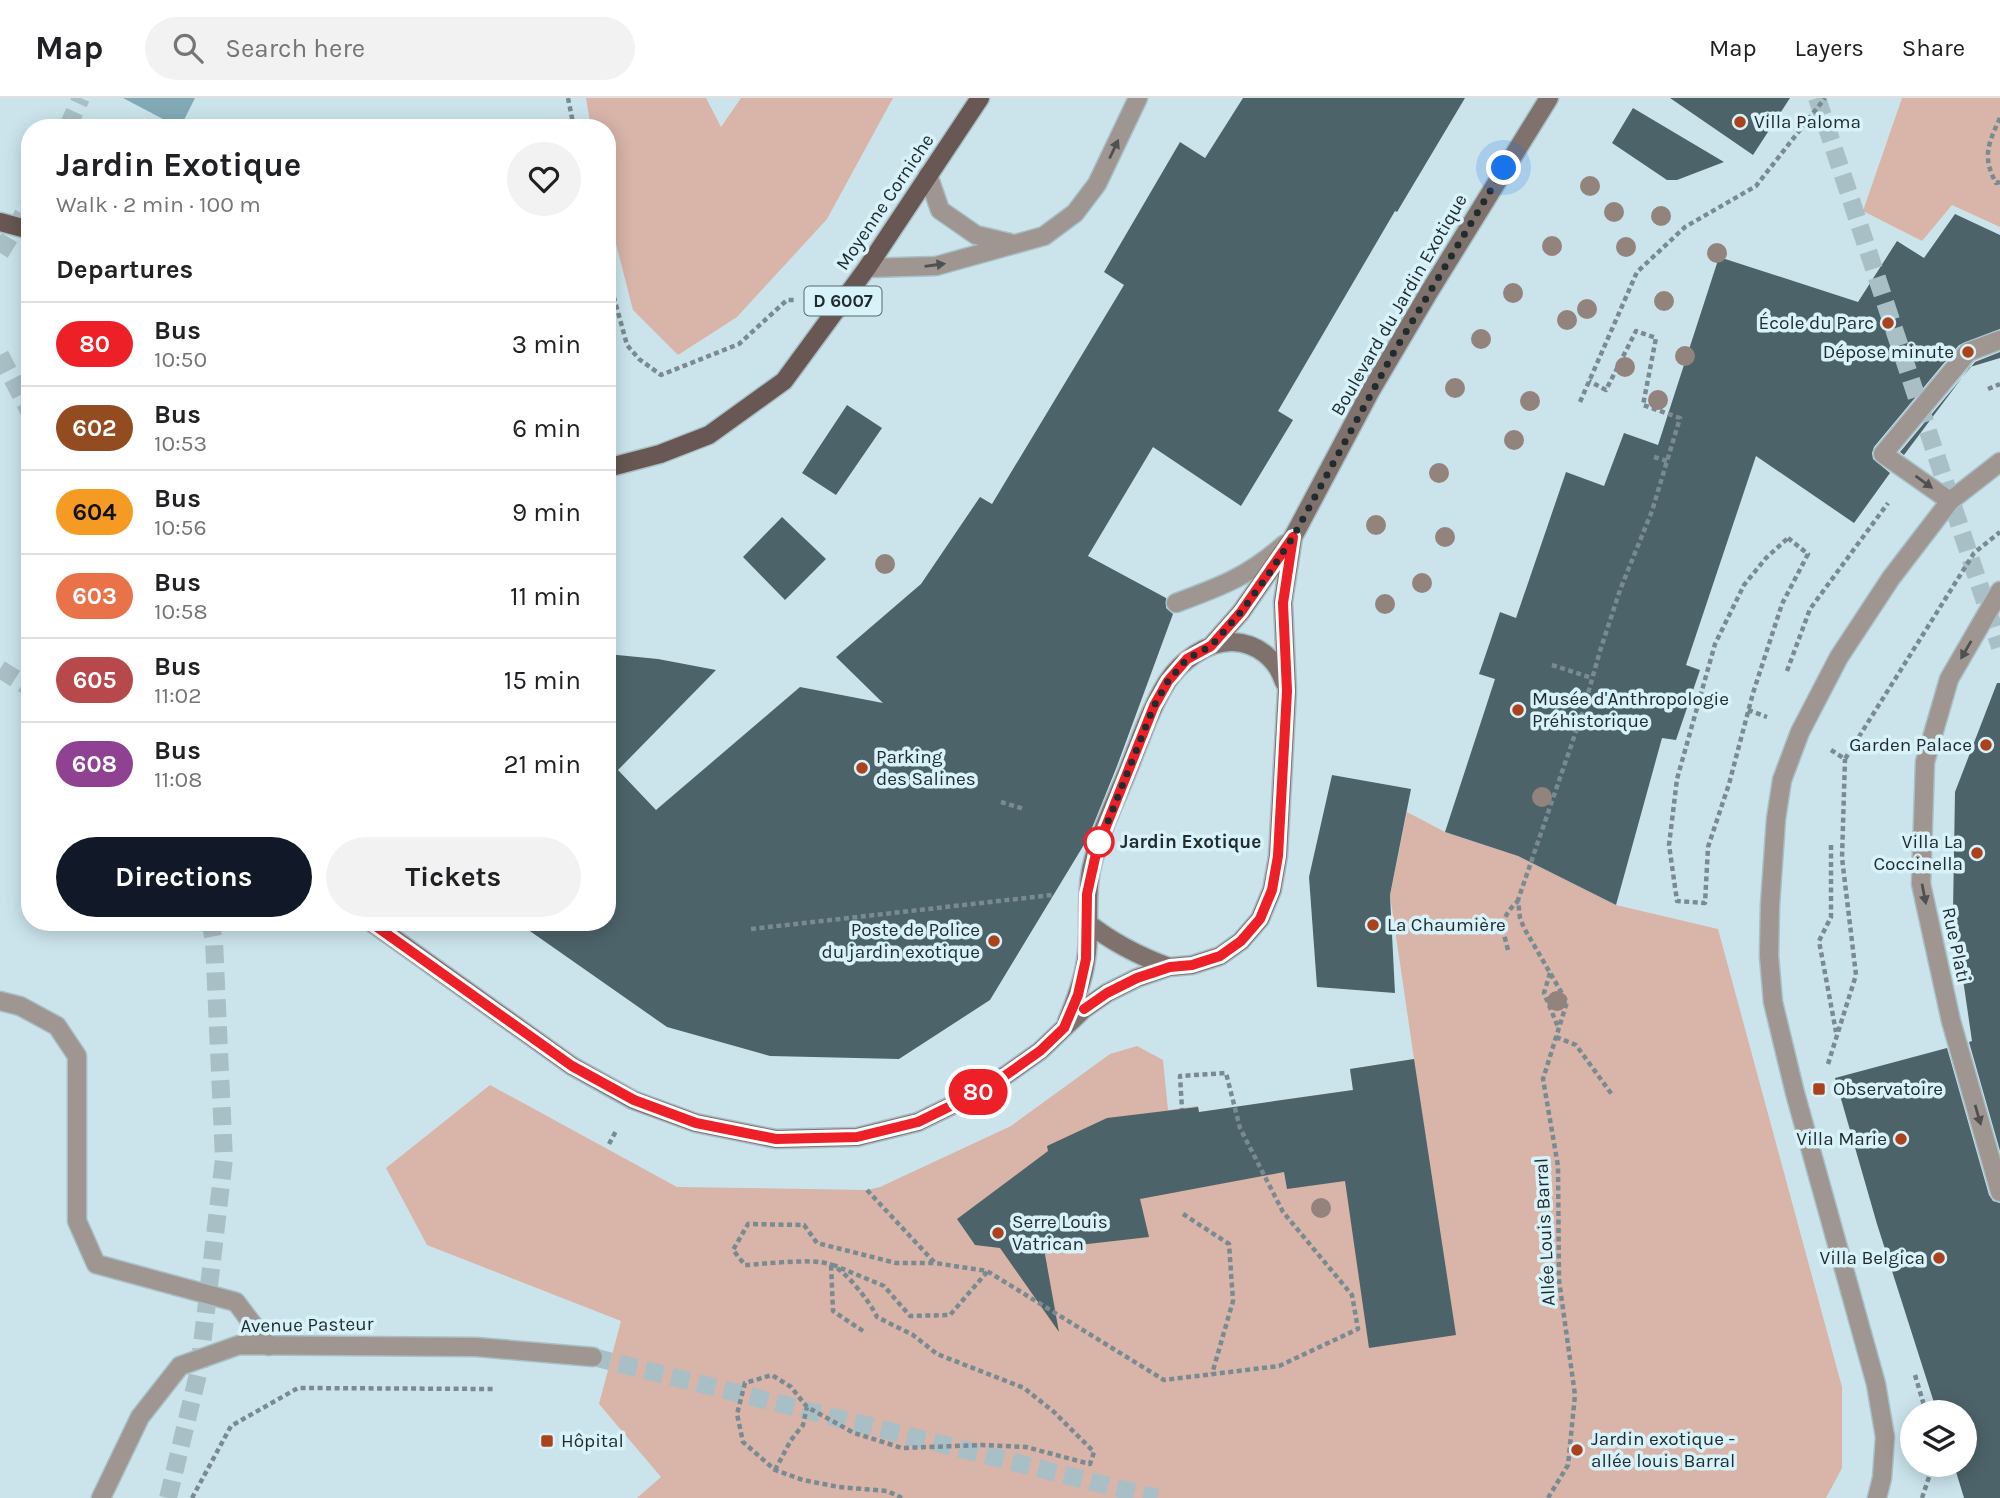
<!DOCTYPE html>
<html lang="en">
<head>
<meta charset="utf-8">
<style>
	:root { --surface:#fff; --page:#f2f2f2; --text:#202124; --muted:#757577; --line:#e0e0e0; --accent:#111827 }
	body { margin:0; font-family:Karla,sans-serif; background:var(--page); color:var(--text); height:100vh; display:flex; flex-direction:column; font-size:26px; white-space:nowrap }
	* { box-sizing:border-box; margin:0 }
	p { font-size:23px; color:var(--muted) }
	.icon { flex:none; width:38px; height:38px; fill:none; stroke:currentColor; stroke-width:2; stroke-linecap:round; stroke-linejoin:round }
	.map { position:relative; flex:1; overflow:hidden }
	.drawer { position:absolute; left:21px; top:21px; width:595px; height:812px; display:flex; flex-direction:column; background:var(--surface); border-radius:28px; box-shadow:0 4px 18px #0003 }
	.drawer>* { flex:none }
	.badge { padding:0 14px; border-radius:23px; font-size:24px; line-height:46px }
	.controls { position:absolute; left:1900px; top:1302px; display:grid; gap:14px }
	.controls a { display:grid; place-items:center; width:77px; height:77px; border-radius:50%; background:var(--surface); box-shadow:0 4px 18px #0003; font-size:35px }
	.you { position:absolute; width:35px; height:35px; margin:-18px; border:5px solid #fff; border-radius:50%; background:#1a73e8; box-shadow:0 0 0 10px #1a73e833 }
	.map>.badge { position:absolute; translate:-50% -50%; box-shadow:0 0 0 4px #fff }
	h2 { padding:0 35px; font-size:26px; line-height:63px }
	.round { display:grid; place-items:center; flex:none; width:74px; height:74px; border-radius:37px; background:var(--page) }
	.summary { display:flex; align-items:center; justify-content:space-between; height:119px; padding:0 35px }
	h1 { font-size:33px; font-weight:700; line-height:52px }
	.cta { display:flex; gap:14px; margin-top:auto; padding:14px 35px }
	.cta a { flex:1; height:80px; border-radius:42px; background:var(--accent); color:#fff; font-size:28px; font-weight:700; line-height:80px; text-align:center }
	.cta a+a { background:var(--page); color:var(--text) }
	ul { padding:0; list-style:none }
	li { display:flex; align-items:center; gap:21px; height:84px; padding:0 35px; border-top:2px solid var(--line) }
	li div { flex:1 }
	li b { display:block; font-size:26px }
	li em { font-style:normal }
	li .badge { min-width:77px; font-weight:700; text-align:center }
	header { display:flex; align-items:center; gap:42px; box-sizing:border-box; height:98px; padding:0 35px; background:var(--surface); border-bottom:2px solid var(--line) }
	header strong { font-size:33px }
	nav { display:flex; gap:38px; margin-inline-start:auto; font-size:24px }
	.search { width:490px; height:63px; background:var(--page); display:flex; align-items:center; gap:18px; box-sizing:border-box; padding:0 24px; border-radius:38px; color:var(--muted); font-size:26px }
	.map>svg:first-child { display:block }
</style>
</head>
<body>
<header>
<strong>Map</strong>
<div class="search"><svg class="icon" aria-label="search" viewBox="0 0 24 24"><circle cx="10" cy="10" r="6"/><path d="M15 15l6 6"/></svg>Search here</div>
<nav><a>Map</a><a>Layers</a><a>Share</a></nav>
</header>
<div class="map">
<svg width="2000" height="1400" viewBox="0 0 2000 1400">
	<rect width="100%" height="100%" fill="#cbe4ec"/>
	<path fill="#d8b4a9" d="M586,0H706L721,29L741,0H893L827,121L737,219L678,257L633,212L607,111V30H591Z
		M1902,0H2000V129L1952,107L1922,143L1863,113Z
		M1407,714L1445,734L1518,758L1616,807L1718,831L1842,1289V1370L1826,1400H637L661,1379L599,1306L621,1223L427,1147L386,1070L490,987L677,1089L867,1092L880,1089L1011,1028L1110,956L1137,948L1163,962L1168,1012L1198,1008L1202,1034L1276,1024L1273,1003L1353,992L1350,971L1414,961L1390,797Z"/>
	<path fill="#82aab6" d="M123,0H195L180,30Z"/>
	<path fill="#4d636a" d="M1243,0H1465L1397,114L1395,113L1278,313L1293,322L1241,408L1153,349L1088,458L1166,500V510L1173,516L1117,668L1088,740L990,902L899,961L770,958L667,929L517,824H607V556L658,561L716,572L618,672L656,712L800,589L883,605L836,559L921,486L980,399L992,406L1124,187L1104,174L1180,44L1205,60Z
		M1670,0H1790L1753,57Z
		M1633,10L1724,64L1677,82H1667L1612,45Z
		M1955,116L2000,137V231L1959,247L1874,349L1872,355L1873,361L1890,375L1854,425L1756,358L1686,567L1700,572L1676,642L1662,640L1616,807L1518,758L1445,734L1495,581L1479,576L1490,544L1500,514L1516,520L1566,374L1604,388L1624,335L1658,347L1719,159L1858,204L1897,143L1924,160Z
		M2000,254V260L1970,269L1904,357L1900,354L1975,264Z
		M847,307L882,330L836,397L802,375Z
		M782,419L826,461L785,502L743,459Z
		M1997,585H2000V1053L1969,944L1972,943L1953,813L1955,694Z
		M1332,677L1411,691L1390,797L1395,895L1317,889L1309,779Z
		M1947,950L1989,1097L1993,1103L2000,1105V1400H1964L1954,1367H1965V1314H1937L1877,1126L1835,980Z
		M1414,961L1456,1237L1369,1250L1345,1083L1287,1091L1284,1074L1140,1101L1149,1139L1044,1151L1059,1234L1000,1150L975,1147L957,1121L1048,1053L1047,1048L1107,1020L1198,1009L1199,1014L1353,992L1350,971Z"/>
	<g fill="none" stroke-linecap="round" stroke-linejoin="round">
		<path stroke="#a9bfc6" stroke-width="18" stroke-dasharray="18 9" stroke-linecap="butt" d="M593,1259L1157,1400"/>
		<path stroke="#a9bfc6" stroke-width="18" stroke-dasharray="18 9" stroke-linecap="butt" d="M0,571L30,590"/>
		<path stroke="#a9bfc6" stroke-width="18" stroke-dasharray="18 9" stroke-linecap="butt" d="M1817,0L2000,549
			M67,30L81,0
			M0,155L30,105
			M0,257L30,315
			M168,1400L199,1272L224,1061L214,843L210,824"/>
		<defs>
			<path id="service" d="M1950,403L1883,356L1968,254L2000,242
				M1176,505C1222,488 1247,479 1285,446"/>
			<path id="minor" d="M928,77L940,112L976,137L1010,145
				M867,170L936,168L1044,138L1075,115L1097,86L1138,0
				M2000,493L1949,581L1925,664L1921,786L1951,923L2000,1094
				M0,903L20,908L57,928L77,958V1123L96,1166L236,1204L269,1248"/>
			<path id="tertiary" d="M101,1400L140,1319L180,1268L239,1247L476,1249L593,1259
				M1877,1400L1882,1380L1885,1339L1876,1286L1795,995L1773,904L1769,858L1770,807L1776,721L1782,682L1800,634L1839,559L1891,480L1950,403L2000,364"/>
			<path id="secondary" d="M1211,548L1241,514L1293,439L1370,294L1429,194L1549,0
				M371,824L572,968L633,1002L696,1025L776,1041L857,1039L918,1024L971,998L1006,977L1040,953L1084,911L1107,895L1137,880L1169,869L1192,867L1220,858L1241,843L1260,821L1272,792L1278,758L1287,593L1283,504L1293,439
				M1088,825C1113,845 1139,858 1169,869
				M1067,923C1075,904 1083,884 1086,862C1091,832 1085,802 1091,772C1098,738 1115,705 1128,672C1140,643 1150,611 1167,584C1180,564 1207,543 1233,544C1257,545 1277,561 1284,584"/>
			<path id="primary" d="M0,124L30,132
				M607,370L660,356L709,337L784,283L867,170L980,0"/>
		</defs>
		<use href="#service" stroke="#a9bfc6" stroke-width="21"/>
		<use href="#minor" stroke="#a9bfc6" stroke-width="21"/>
		<use href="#tertiary" stroke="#a9bfc6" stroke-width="21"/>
		<use href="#secondary" stroke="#a9bfc6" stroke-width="21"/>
		<use href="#primary" stroke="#a9bfc6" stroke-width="21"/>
		<path stroke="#798b91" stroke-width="4.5" stroke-dasharray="5 3.5" stroke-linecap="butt" d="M568,0L574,30
			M2000,20C1988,46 1982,59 1996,85L2000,84
			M607,174L627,247L639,261L661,277L739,246L787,202H796
			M1988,291L2000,286
			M1580,304L1637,174L1685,129L1756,88L1825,0
			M1654,359L1667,363
			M1788,440L1808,456L1782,506L1753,595L1729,686L1708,749L1705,805L1677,803L1669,747L1677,681L1715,546L1744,487L1766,460Z
			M1552,567L1592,580
			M1787,573L1810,511L1888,405
			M1748,612L1767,619
			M1831,652L1845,661L1974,455L2000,434
			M1001,704L1024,711
			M1831,747V819L1819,843L1836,934
			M751,831L1052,797
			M1508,852C1502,829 1499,821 1518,803
			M1550,875L1544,895L1558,929
			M1556,939L1576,947L1613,998
			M1828,966L1856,877L1842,760L1845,661
			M609,1046L616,1033
			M867,1092L935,1165L987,1173L1164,1282L1279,1268L1358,1231L1352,1197L1283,1114L1240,1030L1226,975L1180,978L1182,1011
			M1183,1116L1229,1146L1233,1203L1212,1276
			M863,1233L833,1213L831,1166L884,1188L910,1218L950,1217L987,1174
			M1915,1277L1926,1314
			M775,1372L791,1342L803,1327L807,1309
			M192,1400L231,1328L298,1290L495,1291
			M902,1400L887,1393L839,1389L803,1382L775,1372L743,1344L737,1316L745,1285L772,1277L791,1289L807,1309L854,1335L902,1350L982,1347L1026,1349L1090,1366L1094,1354L1054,1314L1024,1290L937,1256L913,1237L877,1219C871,1205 844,1170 829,1166C812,1160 765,1166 745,1167L733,1152L748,1126L804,1127L817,1145L896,1165H935
			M1548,1400L1568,1367L1575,1297L1559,1182L1558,1068L1543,981L1567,904L1524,830L1520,820L1518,802L1583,613L1600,553L1620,492L1652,413L1680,320L1643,307L1656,240L1636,233L1606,292L1589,283
			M1922,1400L1931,1373V1367"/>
		<use href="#service" stroke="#9f9591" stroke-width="18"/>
		<use href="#minor" stroke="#9f9591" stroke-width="18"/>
		<use href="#tertiary" stroke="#9f9591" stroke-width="18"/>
		<use href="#secondary" stroke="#7f716c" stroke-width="18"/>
		<use href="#primary" stroke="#685752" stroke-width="18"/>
	</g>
	<g fill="#93837d">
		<circle cx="1590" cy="88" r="10"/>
		<circle cx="1614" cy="114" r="10"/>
		<circle cx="1661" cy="118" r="10"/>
		<circle cx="1552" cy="148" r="10"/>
		<circle cx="1626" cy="149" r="10"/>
		<circle cx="1717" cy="155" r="10"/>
		<circle cx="1513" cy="195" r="10"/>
		<circle cx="1664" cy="203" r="10"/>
		<circle cx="1587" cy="211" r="10"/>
		<circle cx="1567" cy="222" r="10"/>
		<circle cx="1481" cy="241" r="10"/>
		<circle cx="1685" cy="258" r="10"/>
		<circle cx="1625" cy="269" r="10"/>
		<circle cx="1455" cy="290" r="10"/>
		<circle cx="1658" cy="302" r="10"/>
		<circle cx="1530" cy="303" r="10"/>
		<circle cx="1514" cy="342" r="10"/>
		<circle cx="1439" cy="375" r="10"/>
		<circle cx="1376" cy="427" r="10"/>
		<circle cx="1445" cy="439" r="10"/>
		<circle cx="885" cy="466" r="10"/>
		<circle cx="1422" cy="485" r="10"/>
		<circle cx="1385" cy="506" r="10"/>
		<circle cx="1542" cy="699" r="10"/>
		<circle cx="1557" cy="903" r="10"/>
		<circle cx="1321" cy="1110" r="10"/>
	</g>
	<defs><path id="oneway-solid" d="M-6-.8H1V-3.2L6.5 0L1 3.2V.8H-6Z" transform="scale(1.75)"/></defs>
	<g fill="#4e5151">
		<use href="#oneway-solid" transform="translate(1114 51) rotate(-65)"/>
		<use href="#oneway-solid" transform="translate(935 167) rotate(-8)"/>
		<use href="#oneway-solid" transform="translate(1924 384) rotate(36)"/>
		<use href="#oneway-solid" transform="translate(1966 552) rotate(120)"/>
		<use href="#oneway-solid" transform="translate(1924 796) rotate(79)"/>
		<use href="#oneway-solid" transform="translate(1978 1017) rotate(74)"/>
	</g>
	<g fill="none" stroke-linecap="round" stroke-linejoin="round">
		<defs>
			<path id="line" d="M370,824L572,968L634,1002L696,1025L776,1041L857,1039L918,1024L971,998L1006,977L1040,953L1064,930L1078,897L1086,861L1087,796L1097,751L1154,608L1168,583L1187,561L1211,548L1241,514L1293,439L1283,505L1287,593L1278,758L1272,792L1260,821L1241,843L1220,858L1192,867L1170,869L1137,880L1107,895L1084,911"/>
		</defs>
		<use href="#line" stroke="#fff" stroke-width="16"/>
		<use href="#line" stroke="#ed2028" stroke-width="10"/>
		<path stroke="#222c2f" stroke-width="7" stroke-dasharray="0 12.6" d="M1099,744L1097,751L1154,608L1168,583L1187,561L1211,548L1241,514L1268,477L1293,439L1394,254L1504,70"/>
	</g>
	<g fill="#a9421d" stroke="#d8f2fa" stroke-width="2.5">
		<circle cx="1740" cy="24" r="7"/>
		<circle cx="1888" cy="225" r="7"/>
		<circle cx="1968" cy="254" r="7"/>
		<circle cx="1518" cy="612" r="7"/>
		<circle cx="1986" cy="647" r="7"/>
		<circle cx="862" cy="670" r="7"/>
		<circle cx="1977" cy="755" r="7"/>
		<circle cx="1373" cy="827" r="7"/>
		<circle cx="994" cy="843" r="7"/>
		<rect x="1812" y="984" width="14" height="14" rx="3.5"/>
		<circle cx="1901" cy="1041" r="7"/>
		<circle cx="998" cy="1135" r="7"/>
		<circle cx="1939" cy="1160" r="7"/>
		<rect x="540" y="1336" width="14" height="14" rx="3.5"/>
		<circle cx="1577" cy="1352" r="7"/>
	</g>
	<circle fill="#fff" stroke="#ed2028" stroke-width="3.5" cx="1099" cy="744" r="14"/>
	<g text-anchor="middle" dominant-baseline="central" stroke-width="7" stroke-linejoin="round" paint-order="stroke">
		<rect fill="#d8f2fa" stroke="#59676c" stroke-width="2" x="804.5" y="188.5" width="77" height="29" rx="5"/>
		<g font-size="18" font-weight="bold" fill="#222c2f">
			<text x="843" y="203">D 6007</text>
		</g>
		<g font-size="19" fill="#222c2f" stroke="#d8f2fa" text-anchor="start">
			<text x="1754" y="24">Villa Paloma</text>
			<text x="1874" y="225" text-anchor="end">École du Parc</text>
			<text x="1954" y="254" text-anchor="end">Dépose minute</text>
			<text x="1532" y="601">Musée d'Anthropologie<tspan x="1532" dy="22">Préhistorique</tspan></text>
			<text x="1972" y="647" text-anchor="end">Garden Palace</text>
			<text x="876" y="659">Parking<tspan x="876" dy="22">des Salines</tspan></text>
			<text x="1963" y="744" text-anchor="end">Villa La<tspan x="1963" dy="22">Coccinella</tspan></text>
			<text x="1387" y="827">La Chaumière</text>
			<text x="980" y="832" text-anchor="end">Poste de Police<tspan x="980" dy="22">du jardin exotique</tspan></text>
			<text x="1833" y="991">Observatoire</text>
			<text x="1887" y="1041" text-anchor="end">Villa Marie</text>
			<text x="1012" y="1124">Serre Louis<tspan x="1012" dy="22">Vatrican</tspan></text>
			<text x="1925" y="1160" text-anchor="end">Villa Belgica</text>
			<text x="1591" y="1341">Jardin exotique -<tspan x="1591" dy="22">allée louis Barral</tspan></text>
			<text x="561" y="1343">Hôpital</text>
		</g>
		<g font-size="19" fill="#222c2f" stroke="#d8f2fa">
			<text transform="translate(885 104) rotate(-56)">Moyenne Corniche</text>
			<text transform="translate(1399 207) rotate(-60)">Boulevard du Jardin Exotique</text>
			<text transform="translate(1956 847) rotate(78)">Rue Plati</text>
			<text transform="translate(1545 1134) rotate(-93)">Allée Louis Barral</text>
			<text transform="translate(307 1227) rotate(-1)">Avenue Pasteur</text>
		</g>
		<g font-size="19" font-weight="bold" fill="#222c2f" stroke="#d8f2fa" text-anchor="start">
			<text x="1120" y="744">Jardin Exotique</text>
		</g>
	</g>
</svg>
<div class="controls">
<a><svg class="icon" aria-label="layers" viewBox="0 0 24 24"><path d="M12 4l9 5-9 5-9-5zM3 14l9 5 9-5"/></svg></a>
</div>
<div class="you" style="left:1504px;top:70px"></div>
<b class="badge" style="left:978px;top:994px;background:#ed2028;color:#fff">80</b>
<section class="drawer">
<div class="summary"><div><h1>Jardin Exotique</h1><p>Walk · 2 min · 100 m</p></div><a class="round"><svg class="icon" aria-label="heart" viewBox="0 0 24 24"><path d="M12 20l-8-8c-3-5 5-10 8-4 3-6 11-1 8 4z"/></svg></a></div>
<h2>Departures</h2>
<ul>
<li><span class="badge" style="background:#ed2028;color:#fff">80</span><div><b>Bus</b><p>10:50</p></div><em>3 min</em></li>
<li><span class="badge" style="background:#934c1f;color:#fff">602</span><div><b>Bus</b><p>10:53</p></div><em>6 min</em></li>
<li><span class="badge" style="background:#f59b24;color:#111">604</span><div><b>Bus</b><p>10:56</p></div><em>9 min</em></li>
<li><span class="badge" style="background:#e97249;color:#fff">603</span><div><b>Bus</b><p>10:58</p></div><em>11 min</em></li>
<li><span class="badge" style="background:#b7484b;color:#fff">605</span><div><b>Bus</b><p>11:02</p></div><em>15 min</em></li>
<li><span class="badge" style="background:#904292;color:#fff">608</span><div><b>Bus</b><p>11:08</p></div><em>21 min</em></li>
</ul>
<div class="cta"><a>Directions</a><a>Tickets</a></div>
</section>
</div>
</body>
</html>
